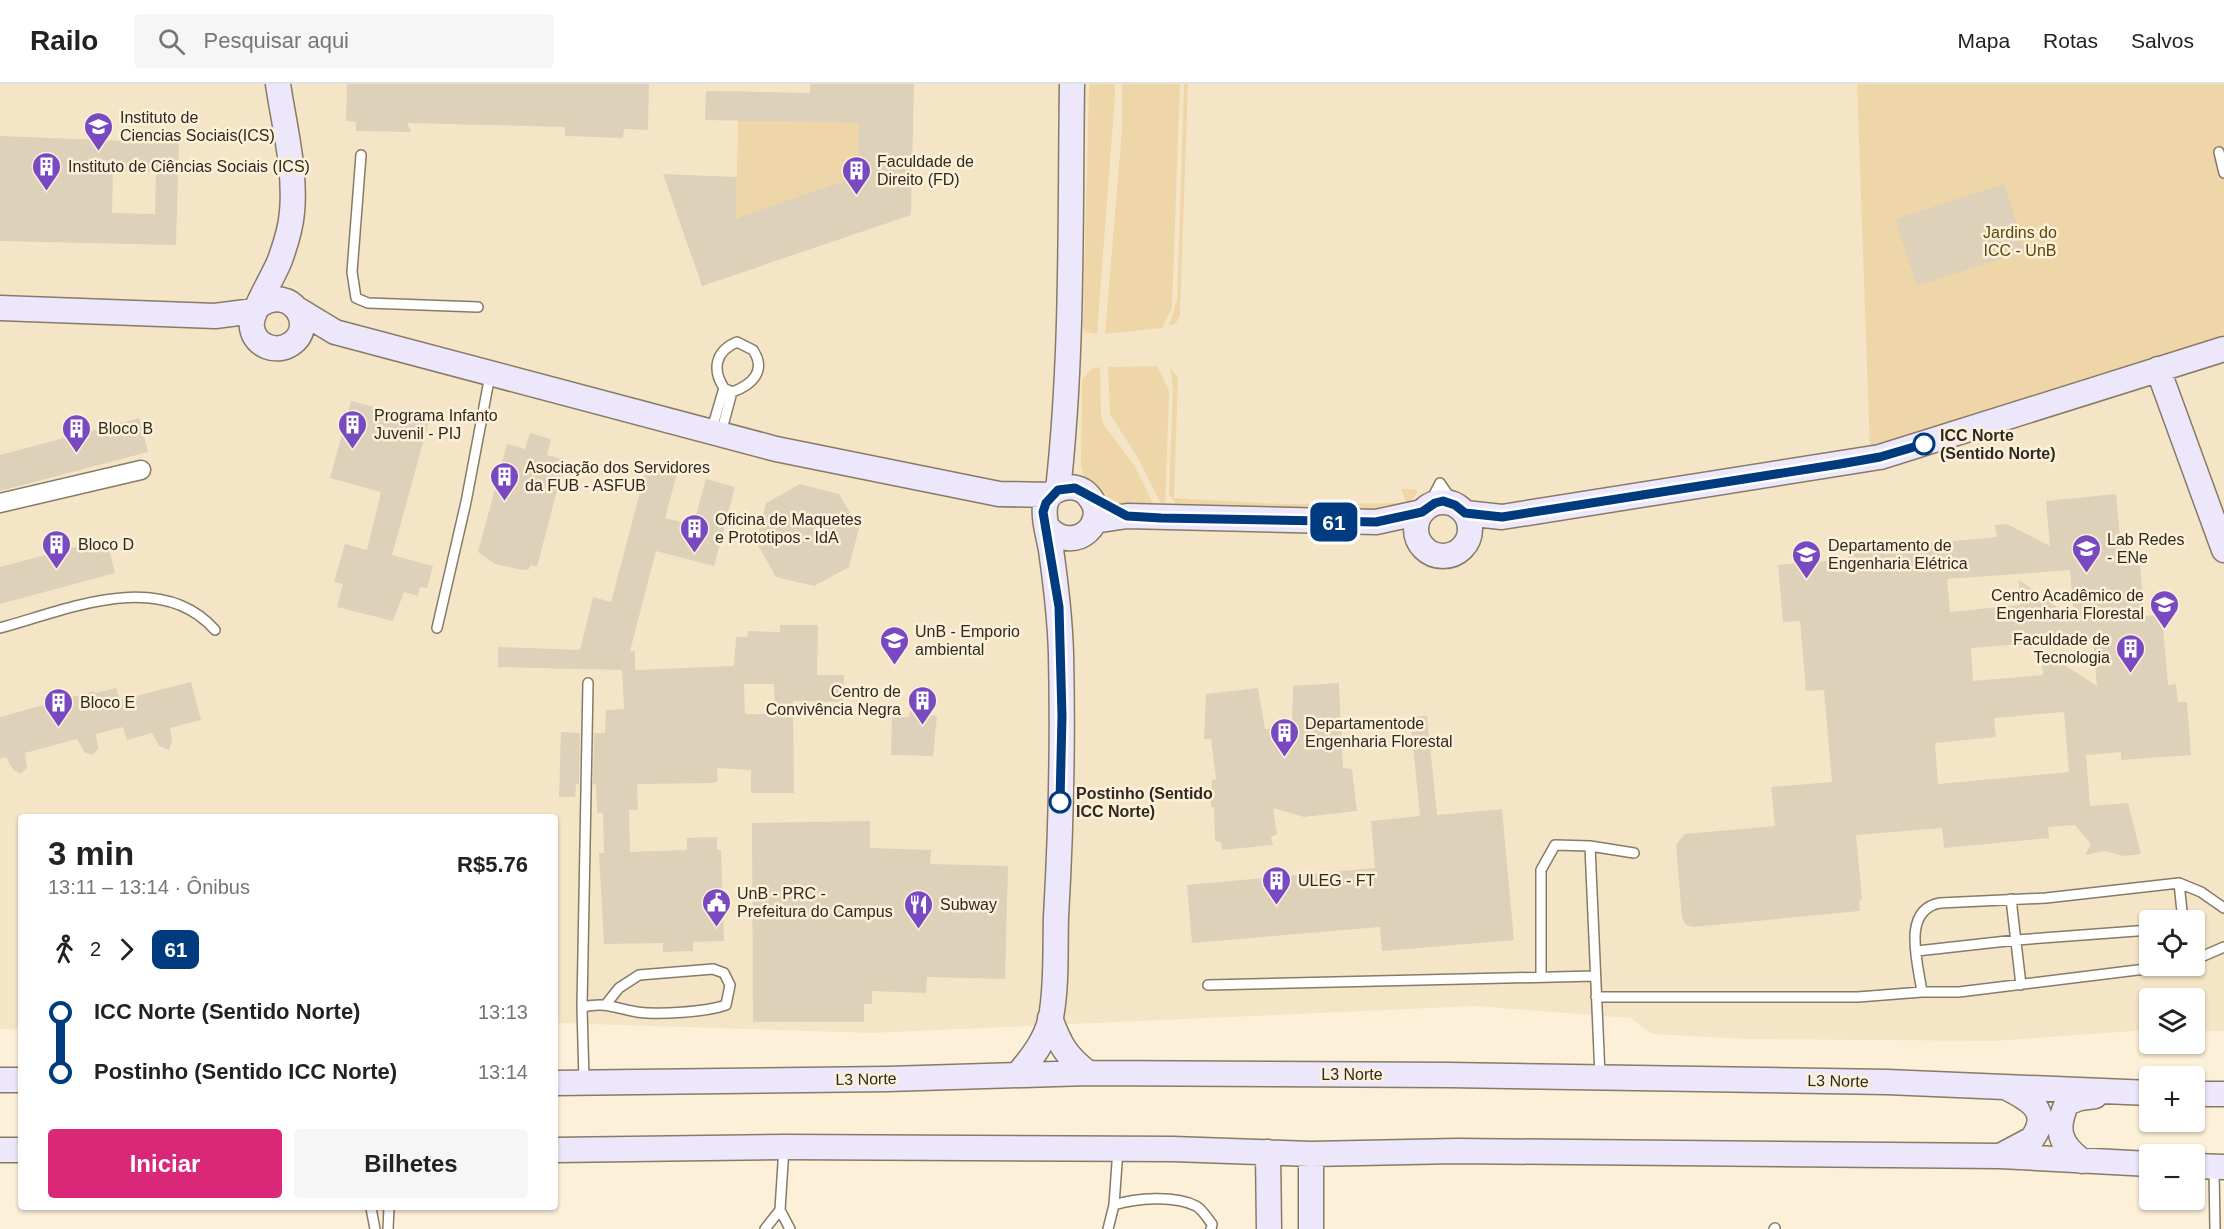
<!DOCTYPE html>
<html lang="pt">
<head>
<meta charset="utf-8">
<style>
	:root { --surface:#fff; --page:#f6f6f6; --text:#222; --muted:#767676; --line:#e0e0e0; --accent:#db2777 }
	body { margin:0; font-family:Helvetica,sans-serif; background:var(--page); color:var(--text); height:100vh; display:flex; flex-direction:column; font-size:22px; white-space:nowrap }
	* { box-sizing:border-box; margin:0 }
	p { font-size:20px; color:var(--muted) }
	.icon { flex:none; width:33px; height:33px; fill:none; stroke:currentColor; stroke-width:2; stroke-linecap:round; stroke-linejoin:round }
	.map { position:relative; flex:1; overflow:hidden }
	.panel { position:absolute; left:18px; top:730px; width:540px; height:396px; display:flex; flex-direction:column; background:var(--surface); border-radius:6px; box-shadow:0 2px 4px #0004 }
	.panel>* { flex:none }
	.badge { padding:0 12px; border-radius:9px; font-size:21px; line-height:39px }
	.tools { position:absolute; left:2139px; top:826px; display:grid; gap:12px }
	.tools a { display:grid; place-items:center; width:66px; height:66px; border-radius:6px; background:var(--surface); box-shadow:0 2px 4px #0004; font-size:30px }
	.map>.badge { position:absolute; translate:-50% -50%; box-shadow:0 0 0 3px #fff }
	.legs { display:flex; align-items:center; gap:9px; height:66px; padding:0 30px; font-size:20px }
	.legs p { margin-inline-start:auto }
	.head { display:flex; align-items:center; justify-content:space-between; height:102px; padding:0 30px }
	h1 { font-size:33px; font-weight:800; line-height:45px }
	.primary-button { display:flex; gap:12px; margin-top:auto; padding:12px 30px }
	.primary-button a { flex:1; height:69px; border-radius:6px; background:var(--accent); color:#fff; font-size:24px; font-weight:800; line-height:69px; text-align:center }
	.primary-button a+a { background:var(--page); color:var(--text) }
	ul { padding:0 30px; list-style:none }
	li { display:flex; align-items:center; gap:21px; height:60px; font-size:22px }
	li i { display:grid; place-items:center; width:9px; height:100%; margin:0 8px; background:currentColor }
	li i::after { content:''; width:15px; height:15px; margin:-8px; border:4px solid; border-radius:50%; background:var(--surface) }
	li p { margin-inline-start:auto }
	li:first-child i { background:linear-gradient(#0000 50%,currentColor 0) }
	li:last-child i { background:linear-gradient(currentColor 50%,#0000 0) }
	header { display:flex; align-items:center; gap:36px; box-sizing:border-box; height:84px; padding:0 30px; background:var(--surface); border-bottom:2px solid var(--line) }
	header strong { font-size:28px }
	nav { display:flex; gap:33px; margin-inline-start:auto; font-size:21px }
	.search { width:420px; height:54px; background:var(--page); display:flex; align-items:center; gap:15px; box-sizing:border-box; padding:0 21px; border-radius:6px; color:var(--muted); font-size:22px }
	.map>svg:first-child { display:block }
</style>
</head>
<body>
<header>
<strong>Railo</strong>
<div class="search"><svg class="icon" aria-label="search" viewBox="0 0 24 24"><circle cx="10" cy="10" r="6"/><path d="M15 15l6 6"/></svg>Pesquisar aqui</div>
<nav><a>Mapa</a><a>Rotas</a><a>Salvos</a></nav>
</header>
<div class="map">
<svg width="2224" height="1145" viewBox="0 0 2224 1145">
	<rect width="100%" height="100%" fill="#fdf0d9"/>
	<path fill="#f5e5c7" fill-rule="evenodd" d="M0,0H2224V947H2195L2194,915H2150L2149,946L1995,957L1747,955L1652,950L1630,934L1476,922L873,949L555,939V734H21V946L0,945ZM2150,837H2194V882H2150Z"/>
	<path fill="#efd6a8" d="M1089,0H1115V12L1097,250L1085,248L1083,242Z
		M1122,0H1180L1172,224L1162,244L1105,250L1122,45Z
		M1184,0H1188L1180,231L1176,239L1169,242L1177,216Z
		M1857,0H2224V261L1870,366Z
		M738,36L859,39L858,92L736,134Z
		M1157,282L1169,307L1165,428L1138,374L1110,330L1108,283Z
		M1100,283L1101,331L1104,341L1134,381L1157,427L1110,420C1095,412 1085,398 1081,381L1082,296L1091,285Z
		M1170,284L1178,293L1174,414L1283,420L1407,419L1401,405H1415L1418,408L1402,427L1177,422L1169,410L1173,303Z"/>
	<path fill="#ddd1ba" fill-rule="evenodd" d="M347,0H649L648,46L624,45L623,54L565,52V43L407,39L411,48L356,47V38L346,37Z
		M810,0H914L911,131L702,202L663,90L737,93L736,134L858,92L859,39L705,36L706,7L810,9Z
		M0,52L179,59L176,161L0,157ZM113,87L156,88L155,130L112,129Z
		M2004,100L2025,167L1917,202L1895,135Z
		M351,317L429,337L392,471L433,482L427,504L420,503L418,512L404,508L393,537L337,523L343,500L334,498L345,460L367,466L381,408L330,394Z
		M139,334L148,368L0,407V371Z
		M530,349L551,355L547,371L565,376L537,483L530,481L529,485L522,486L495,480L478,468L507,360L525,365Z
		M648,378L678,386L665,434L693,441L706,395L735,403L714,482L656,467L630,567H635V586L734,582L736,553H747L748,547L780,548V541H818L817,591H844L843,618L793,617L794,709H751V686L717,684L718,697L714,699L637,700L638,726H629L630,768L687,766V754L717,753V766H721L724,857L693,858V867L663,868V859L604,860L599,769H604L603,729H597L596,700H593L594,649H605L606,626L624,625L622,586L498,583V563L580,566L593,513L611,518ZM744,600H774L775,630H745Z
		M800,400L839,410L859,444L849,483L814,502L776,493L756,458L766,419Z
		M2116,410L2121,464L2130,463L2131,481L2140,480L2144,532L2162,531L2168,601L2176,600L2178,618H2187L2191,671L2121,676V668L2086,671L2090,722L2128,719L2141,770L2123,772L2105,767L2085,771L2091,760L2075,741L2048,743L2049,754L1944,764L1942,744L1856,751L1862,815L1859,818L1860,827L1693,843L1686,841L1682,834L1676,761L1685,750L1775,742L1771,703L1832,698L1824,606L1806,607L1800,537L1783,538L1778,481L1848,475V469L1867,468L1866,465L1997,453L1995,441L2007,440L2050,462L2046,417ZM2070,486L2074,535L2019,496L2020,521L1950,528L1947,495ZM2093,555L2097,602L2041,566L2043,591L1973,597L1971,564ZM2064,628L2069,688L1938,700L1935,659L1996,653L1994,634Z
		M106,455L115,489L0,520V483Z
		M191,598L201,636L170,644L172,657L169,666L159,662L152,649L127,656L123,643L96,650L98,665L93,671L85,669L77,655L25,669L27,684L21,690L13,686L6,673L0,675V633L94,607L95,609L116,604L120,616Z
		M1339,599L1343,684L1352,685L1357,727L1304,733L1273,724L1277,750L1271,753L1273,761L1222,766L1221,758L1215,757L1214,723H1211L1212,696L1216,695L1211,655H1204L1206,610L1258,604L1265,645H1292L1293,602Z
		M910,627L937,632L933,672L891,671L892,633H909Z
		M1427,632L1437,731L1502,725L1514,856L1382,867L1380,843L1192,859L1187,801L1375,784L1371,737L1420,732L1410,633Z
		M561,648L580,649L579,700H576L575,713H559Z
		M870,737V764L931,766L930,780L1008,782L1005,895L927,893L926,909L872,907V920H864V938H753L752,739Z"/>
	<g fill="none" stroke-linecap="round" stroke-linejoin="round">
		<defs>
			<path id="lane" d="M2219,68L2224,89
				M361,71L352,188L356,214L368,219L478,223
				M737,258L753,266C767,287 752,301 732,308L724,304C712,286 715,267 737,258Z
				M711,348L724,304
				M721,349L732,308
				M1428,422L1440,399L1455,421
				M0,544C66,526 160,484 215,546
				M437,544L466,418L490,291
				M1590,762L1600,992
				M2179,799L2183,837
				M2011,815L2021,901
				M1917,867L2016,856L2150,846
				M2194,876L2224,863
				M2170,882L1959,908H1922C1918,879 1901,826 1940,819L2046,814L2179,799L2201,808L2224,824
				M1541,893V786L1555,761L1590,762L1634,769
				M1208,901L1595,892
				M1596,913H1858L1922,908
				M582,923L588,599
				M584,996L582,923C609,918 613,924 637,928C658,931 706,928 726,921L730,901L724,889L713,885L639,891L619,904L607,919
				M784,1063L780,1126L790,1145
				M2214,1085L2215,1145
				M1114,1121C1136,1114 1175,1111 1196,1122C1202,1125 1208,1135 1212,1140L1211,1145
				M371,1124L375,1145
				M388,1145L389,1124
				M765,1145L780,1126
				M1108,1145L1114,1121L1118,1065
				M1774,1145L1775,1144"/>
			<path id="street" d="M0,419L141,386"/>
			<path id="secondary" d="M260,221C291,200 318,242 291,260C276,270 255,262 252,244C249,229 276,190 281,173C286,159 291,142 292,128C296,86 284,41 278,0
				M0,224L215,232L254,227
				M297,225L335,248L776,365L999,410L1050,411
				M2158,285L2224,466
				M1058,406C1073,271 1070,135 1072,0
				M1416 445a27 27 0 1 1 54 0a27 27 0 1 1-54 0Z
				M1465,429L1502,433L1880,373L2224,265
				M1094,437L1127,432L1376,438L1422,428
				M1050,934C1060,961 1066,972 1088,989
				M1017,991C1032,974 1046,956 1051,933C1057,901 1055,866 1056,833C1061,746 1063,658 1061,570C1060,535 1056,501 1051,466C1048,446 1033,411 1063,404C1072,402 1082,404 1088,411C1112,437 1075,472 1048,444
				M0,996H21
				M555,999L888,995L1088,989L1449,991L1887,998L2150,1009
				M2194,1010H2224
				M0,1066H21
				M555,1066L784,1063L1173,1065L1311,1070L1457,1067L2000,1072L2150,1080
				M1268,1068L1269,1145
				M2002,1071L2032,1055C2052,1027 2029,1015 2007,1004
				M2082,1077C2059,1060 2055,1045 2067,1019L2080,1014L2095,1012
				M2194,1082L2224,1083
				M1311,1145V1070"/>
		</defs>
		<use href="#lane" stroke="#867b66" stroke-width="12"/>
		<use href="#street" stroke="#867b66" stroke-width="21"/>
		<use href="#secondary" stroke="#867b66" stroke-width="27"/>
		<use href="#lane" stroke="#fff" stroke-width="9"/>
		<use href="#street" stroke="#fff" stroke-width="18"/>
		<use href="#secondary" stroke="#ede7fb" stroke-width="24"/>
	</g>
	<g fill="none" stroke-linecap="round" stroke-linejoin="round">
		<defs>
			<path id="line-1" d="M1060,718L1062,632L1059,523L1043,428L1046,419L1058,406L1075,404L1127,432L1161,434L1376,438L1422,428L1435,419L1443,417L1455,421L1465,429L1502,433L1840,380L1880,373L1924,360"/>
		</defs>
		<use href="#line-1" stroke="#fff" stroke-width="14"/>
		<use href="#line-1" stroke="#003b80" stroke-width="9"/>
	</g>
	<defs>
		<symbol id="university-pin" viewBox="-11 -11 22 30"><path d="M0 17L-7.5 6A9.5 9.5 0 1 1 7.5 6Z" fill="#7849c1" stroke="#fdf0d9"/><path d="M0-5L7-2L0 1L-7-2ZM-4 1L0 2.5L4 1V4Q0 6-4 4Z" fill="#fff"/></symbol>
		<symbol id="building-pin" viewBox="-11 -11 22 30"><path d="M0 17L-7.5 6A9.5 9.5 0 1 1 7.5 6Z" fill="#7849c1" stroke="#fdf0d9"/><path d="M-4-6H4V6H1V3H-1V6H-4ZM-2.5-4.3h1.7v1.8h-1.7ZM.8-4.3h1.7v1.8H.8ZM-2.5-1h1.7V.8h-1.7ZM.8-1h1.7V.8H.8Z" fill="#fff"/></symbol>
		<symbol id="school-pin" viewBox="-11 -11 22 30"><path d="M0 17L-7.5 6A9.5 9.5 0 1 1 7.5 6Z" fill="#7849c1" stroke="#fdf0d9"/><path d="M0-5L7-2L0 1L-7-2ZM-4 1L0 2.5L4 1V4Q0 6-4 4Z" fill="#fff"/></symbol>
		<symbol id="civic-pin" viewBox="-11 -11 22 30"><path d="M0 17L-7.5 6A9.5 9.5 0 1 1 7.5 6Z" fill="#7849c1" stroke="#fdf0d9"/><path d="M-.6-6.5H3V-4.5H.6V-3L4-1V1h2V6H-6V1h2V-1L-.6-3ZM-1.2 2.5V6h2.4V2.5Z" fill="#fff"/></symbol>
		<symbol id="restaurant-pin" viewBox="-11 -11 22 30"><path d="M0 17L-7.5 6A9.5 9.5 0 1 1 7.5 6Z" fill="#7849c1" stroke="#fdf0d9"/><path d="M-5-6h1v4h1v-4h1v4h1v-4h1v5L-1.5 .5V6h-2V.5L-5-1ZM5-6V6H3V1.5H1.5Q1.5-4 5-6Z" fill="#fff"/></symbol>
	</defs>
	<g fill-rule="evenodd">
		<use href="#university-pin" x="82" y="26" width="33" height="45"/>
		<use href="#building-pin" x="30" y="66" width="33" height="45"/>
		<use href="#building-pin" x="840" y="70" width="33" height="45"/>
		<use href="#building-pin" x="336" y="324" width="33" height="45"/>
		<use href="#building-pin" x="60" y="328" width="33" height="45"/>
		<use href="#building-pin" x="488" y="376" width="33" height="45"/>
		<use href="#building-pin" x="678" y="428" width="33" height="45"/>
		<use href="#building-pin" x="40" y="444" width="33" height="45"/>
		<use href="#university-pin" x="2070" y="448" width="33" height="45"/>
		<use href="#university-pin" x="1790" y="454" width="33" height="45"/>
		<use href="#university-pin" x="2148" y="504" width="33" height="45"/>
		<use href="#school-pin" x="878" y="540" width="33" height="45"/>
		<use href="#building-pin" x="2114" y="548" width="33" height="45"/>
		<use href="#building-pin" x="906" y="600" width="33" height="45"/>
		<use href="#building-pin" x="42" y="602" width="33" height="45"/>
		<use href="#building-pin" x="1268" y="632" width="33" height="45"/>
		<use href="#building-pin" x="1260" y="780" width="33" height="45"/>
		<use href="#civic-pin" x="700" y="802" width="33" height="45"/>
		<use href="#restaurant-pin" x="902" y="804" width="33" height="45"/>
	</g>
	<g fill="#fff" stroke="#003b80" stroke-width="3">
		<circle cx="1924" cy="360" r="10"/>
		<circle cx="1060" cy="718" r="10"/>
	</g>
	<g text-anchor="middle" dominant-baseline="central" stroke-width="5" stroke-linejoin="round" paint-order="stroke">
		<g font-size="16" fill="#2e2a21" stroke="#fdf0d9" text-anchor="start">
			<text x="120" y="33">Instituto de<tspan x="120" dy="18">Ciencias Sociais(ICS)</tspan></text>
			<text x="877" y="77">Faculdade de<tspan x="877" dy="18">Direito (FD)</tspan></text>
			<text x="68" y="82">Instituto de Ciências Sociais (ICS)</text>
			<text x="374" y="331">Programa Infanto<tspan x="374" dy="18">Juvenil - PIJ</tspan></text>
			<text x="98" y="344">Bloco B</text>
			<text x="525" y="383">Asociação dos Servidores<tspan x="525" dy="18">da FUB - ASFUB</tspan></text>
			<text x="715" y="435">Oficina de Maquetes<tspan x="715" dy="18">e Prototipos - IdA</tspan></text>
			<text x="2107" y="455">Lab Redes<tspan x="2107" dy="18">- ENe</tspan></text>
			<text x="78" y="460">Bloco D</text>
			<text x="1828" y="461">Departamento de<tspan x="1828" dy="18">Engenharia Elétrica</tspan></text>
			<text x="2144" y="511" text-anchor="end">Centro Acadêmico de<tspan x="2144" dy="18">Engenharia Florestal</tspan></text>
			<text x="915" y="547">UnB - Emporio<tspan x="915" dy="18">ambiental</tspan></text>
			<text x="2110" y="555" text-anchor="end">Faculdade de<tspan x="2110" dy="18">Tecnologia</tspan></text>
			<text x="901" y="607" text-anchor="end">Centro de<tspan x="901" dy="18">Convivência Negra</tspan></text>
			<text x="80" y="618">Bloco E</text>
			<text x="1305" y="639">Departamentode<tspan x="1305" dy="18">Engenharia Florestal</tspan></text>
			<text x="1298" y="796">ULEG - FT</text>
			<text x="737" y="809">UnB - PRC -<tspan x="737" dy="18">Prefeitura do Campus</tspan></text>
			<text x="940" y="820">Subway</text>
		</g>
		<g font-size="16" fill="#5e450e" stroke="#fdf0d9">
			<text x="2020" y="148">Jardins do<tspan x="2020" dy="18">ICC - UnB</tspan></text>
		</g>
		<g font-size="16" font-weight="bold" fill="#2e2a21" stroke="#fdf0d9" text-anchor="start">
			<text x="1940" y="351">ICC Norte<tspan x="1940" dy="18">(Sentido Norte)</tspan></text>
			<text x="1076" y="709">Postinho (Sentido<tspan x="1076" dy="18">ICC Norte)</tspan></text>
		</g>
		<g font-size="16" fill="#2e2a21" stroke="#fdf0d9">
			<text x="1352" y="990">L3 Norte</text>
			<text transform="translate(866 995) rotate(-1)">L3 Norte</text>
			<text transform="translate(1838 997) rotate(1)">L3 Norte</text>
		</g>
	</g>
</svg>
<div class="tools">
<a><svg class="icon" aria-label="locate" viewBox="0 0 24 24"><circle cx="12" cy="12" r="6"/><path d="M12 2v4M12 18v4M2 12h4M18 12h4"/></svg></a>
<a><svg class="icon" aria-label="layers" viewBox="0 0 24 24"><path d="M12 4l9 5-9 5-9-5zM3 14l9 5 9-5"/></svg></a>
<a>+</a>
<a>−</a>
</div>
<b class="badge" style="left:1334px;top:438px;background:#003b80;color:#fff">61</b>
<section class="panel">
<div class="head"><div><h1>3 min</h1><p>13:11 – 13:14 · Ônibus</p></div><b>R$5.76</b></div>
<div class="legs"><svg class="icon" aria-label="walk" viewBox="0 0 24 24"><circle cx="13" cy="4" r="2"/><path d="M13 8l-2 6 4 7M11 14l-3 7M7 12l3-4h3l4 4"/></svg>2<svg class="icon" aria-label="forward" viewBox="0 0 24 24"><path d="M9 5l7 7-7 7"/></svg><b class="badge" style="background:#003b80;color:#fff">61</b></div>
<ul>
<li><i style="color:#003b80"></i><b>ICC Norte (Sentido Norte)</b><p>13:13</p></li>
<li><i style="color:#003b80"></i><b>Postinho (Sentido ICC Norte)</b><p>13:14</p></li>
</ul>
<div class="primary-button"><a>Iniciar</a><a>Bilhetes</a></div>
</section>
</div>
</body>
</html>
